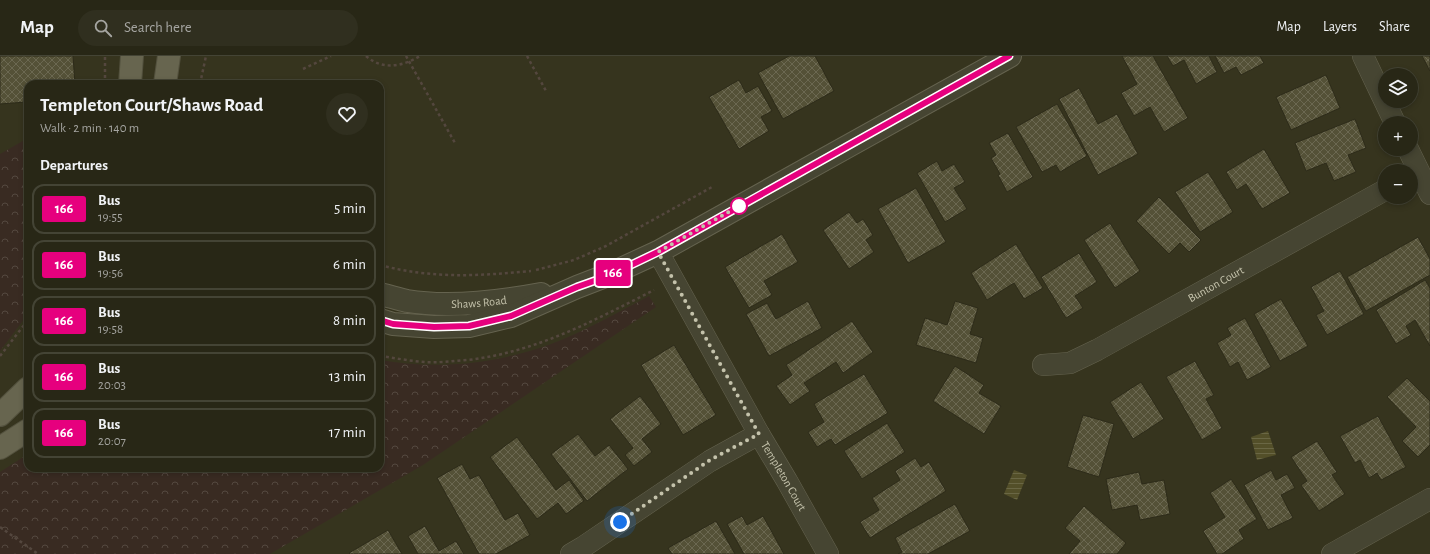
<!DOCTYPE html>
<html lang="en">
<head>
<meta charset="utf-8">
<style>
	:root { --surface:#282716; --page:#302f1f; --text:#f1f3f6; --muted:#a5a5a1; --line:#444435 }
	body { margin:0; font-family:"Alegreya Sans",sans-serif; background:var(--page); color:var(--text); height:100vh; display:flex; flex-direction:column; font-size:15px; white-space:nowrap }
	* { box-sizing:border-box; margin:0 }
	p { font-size:13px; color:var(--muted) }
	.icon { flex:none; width:22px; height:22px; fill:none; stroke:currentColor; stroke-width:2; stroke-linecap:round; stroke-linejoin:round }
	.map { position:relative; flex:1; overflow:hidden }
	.details { position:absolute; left:24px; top:24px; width:360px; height:392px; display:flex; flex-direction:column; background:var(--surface); border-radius:12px; box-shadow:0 2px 6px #0003,0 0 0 1px var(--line) }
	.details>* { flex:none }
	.badge { padding:0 8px; border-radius:3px; font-size:14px; line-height:26px }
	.fabs { position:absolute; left:1378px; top:12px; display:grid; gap:8px }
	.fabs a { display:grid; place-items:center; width:40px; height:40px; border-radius:50%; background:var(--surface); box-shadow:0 2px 6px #0003,0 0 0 1px var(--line); font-size:20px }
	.you { position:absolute; width:20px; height:20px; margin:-10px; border:3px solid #fff; border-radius:50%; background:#1a73e8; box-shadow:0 0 0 6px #1a73e833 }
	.map>.badge { position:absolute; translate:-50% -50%; box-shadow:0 0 0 2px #fff }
	h2 { padding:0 16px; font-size:15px; line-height:36px }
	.round { display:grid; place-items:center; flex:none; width:42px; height:42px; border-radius:21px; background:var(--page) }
	.head { display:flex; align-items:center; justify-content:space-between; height:68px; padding:0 16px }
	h1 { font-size:19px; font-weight:600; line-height:30px }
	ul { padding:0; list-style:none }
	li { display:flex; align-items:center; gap:12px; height:50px; margin:0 8px 6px; padding:0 8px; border:2px solid var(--line); border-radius:12px }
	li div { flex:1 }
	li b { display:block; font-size:15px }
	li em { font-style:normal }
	li .badge { min-width:44px; font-weight:700; text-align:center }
	header { display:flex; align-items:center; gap:24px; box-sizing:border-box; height:56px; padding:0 20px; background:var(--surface); border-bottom:1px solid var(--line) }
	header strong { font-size:19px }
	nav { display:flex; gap:22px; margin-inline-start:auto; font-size:14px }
	.search { width:280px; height:36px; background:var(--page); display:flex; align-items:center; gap:10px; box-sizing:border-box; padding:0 14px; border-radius:22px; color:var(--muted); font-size:15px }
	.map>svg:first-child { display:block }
</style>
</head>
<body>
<header>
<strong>Map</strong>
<div class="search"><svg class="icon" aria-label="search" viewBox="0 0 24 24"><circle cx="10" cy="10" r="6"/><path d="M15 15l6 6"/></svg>Search here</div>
<nav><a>Map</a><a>Layers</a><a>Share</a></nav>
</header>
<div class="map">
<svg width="1430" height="498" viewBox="0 0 1430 498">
	<defs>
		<pattern id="park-crowns" width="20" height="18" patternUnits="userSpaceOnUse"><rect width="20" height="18" fill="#392b22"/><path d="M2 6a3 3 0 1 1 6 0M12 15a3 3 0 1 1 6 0" fill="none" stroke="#54483f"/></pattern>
		<pattern id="water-rules" width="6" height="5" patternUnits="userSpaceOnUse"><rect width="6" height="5" fill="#534f29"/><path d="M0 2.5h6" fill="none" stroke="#6a6745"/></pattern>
		<pattern id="building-cross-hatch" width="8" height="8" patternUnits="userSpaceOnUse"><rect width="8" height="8" fill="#545137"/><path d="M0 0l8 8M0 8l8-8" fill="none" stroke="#6b6851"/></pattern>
	</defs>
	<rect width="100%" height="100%" fill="#36341e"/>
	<path fill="url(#park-crowns)" d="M28,82V258L0,295V98Z
		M649,240L656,251L423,409L270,498H0V416L28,398V412H380V304C437,314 496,308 551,288C585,275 617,257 649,240Z"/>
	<path fill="url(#water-rules)" d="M1268,375L1276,399L1257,404L1251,381Z
		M1014,414L1027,419L1017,444L1004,438Z"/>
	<path fill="url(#building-cross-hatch)" stroke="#2d2b19" d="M0,0H73L75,28H28V35H26V46L0,48Z
		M789,0H815L834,35L783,63L758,17Z
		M1122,0H1153L1188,62L1164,76L1150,51L1134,60L1121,37L1137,28Z
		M1167,0H1209L1217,16L1196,28L1184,4L1173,10Z
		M1215,0H1260L1264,7L1241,19L1236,11L1224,17Z
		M1422,0H1430V15Z
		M1326,19L1340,52L1291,74L1276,41Z
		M739,24L746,37L758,30L772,55L761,61L769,75L739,93L709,41Z
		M1079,32L1098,68L1117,58L1138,98L1098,119L1059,43Z
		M1057,48L1087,100L1060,116L1056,109L1042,116L1016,71Z
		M1355,63L1366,92L1348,99L1356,116L1334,125L1326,107L1306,115L1295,87Z
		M1008,77L1033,121L1007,136L998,119L1000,118L991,102L996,99L989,87Z
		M1264,93L1290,137L1262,153L1246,128L1237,134L1226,116Z
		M937,105L942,115L954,108L965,126L954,132L967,153L945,166L917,117Z
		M1208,116L1233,156L1200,176L1175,136Z
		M916,132L946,186L908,207L878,153Z
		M1159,141L1201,184L1189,196L1180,187L1169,198L1136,165Z
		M849,156L857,167L863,163L873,179L866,184L874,196L849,213L823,174Z
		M1110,167L1140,215L1115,232L1084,184Z
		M782,178L798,206L764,225L772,239L749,252L725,211Z
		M1418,181L1430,203V219L1366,255L1347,221Z
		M1016,188L1043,232L1024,243L1014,227L987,244L971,217Z
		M1079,197L1097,226L1075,240L1083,252L1066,262L1041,221Z
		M1340,215L1364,258L1327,279L1316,259L1324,255L1311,231Z
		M1425,224L1430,232V290L1415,264L1406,270L1411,279L1396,288L1376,254Z
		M1281,243L1308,290L1280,305L1254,258Z
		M808,245L822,272L769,300L746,258L767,247L776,263Z
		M955,245L978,252L970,278L983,282L976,307L916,289L925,262L947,269Z
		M1245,262L1271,311L1247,324L1238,306L1230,311L1217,287L1231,279L1227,272Z
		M852,265L873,296L843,317L836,306L804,327L810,335L790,349L776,330L792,319L786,309Z
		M674,289L716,359L683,379L641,309Z
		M1195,305L1214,339L1206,343L1222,372L1202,384L1166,321Z
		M955,310L984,329L979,337L1001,350L984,378L933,345Z
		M864,318L888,357L835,389L831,383L817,391L808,376L824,366L814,348Z
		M1407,322L1430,345V389L1418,401L1402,385L1416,371L1387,341Z
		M1141,326L1164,363L1133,383L1110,346Z
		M640,340L661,368L642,383L652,396L634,410L625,399L633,392L610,363Z
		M1083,359L1114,368L1099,421L1067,411Z
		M1378,360L1406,411L1381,424L1377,417L1369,422L1360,404L1355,407L1340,380Z
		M887,367L905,396L862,423L844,395Z
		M578,378L595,400L609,389L628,413L587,445L551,398Z
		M517,381L556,434L569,424L584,445L566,458L558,447L537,463L490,401Z
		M1317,385L1337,416L1332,419L1345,438L1319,455L1301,429L1307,425L1291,401Z
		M915,402L921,411L929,406L946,435L870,482L860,466L879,454L872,442L900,424L895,415Z
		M462,408L470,423L479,419L505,464L518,457L530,479L496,498H479L437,422Z
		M1271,414L1276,424L1287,418L1295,432L1281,439L1293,462L1268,474L1244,429Z
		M1139,416L1142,428L1164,424L1170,458L1140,464L1137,449L1112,454L1106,423Z
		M1231,423L1257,463L1239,474L1244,483L1222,498H1217L1203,475L1225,461L1210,437Z
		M955,448L970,475L928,498H898L902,496L895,482Z
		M1084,450L1126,487L1117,498H1069L1080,485L1065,472Z
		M742,460L747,469L763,460L784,498H744L727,468Z
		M716,465L735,498H672L668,492Z
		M425,470L439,495L456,485L464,498H418L408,480Z
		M388,474L402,498H350L349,497Z"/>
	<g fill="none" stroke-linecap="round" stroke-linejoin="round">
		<defs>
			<g id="minor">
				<path d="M1363,0L1395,67"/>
				<path d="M1408,93L1430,138"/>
				<path id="s1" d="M658,196L759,378L787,425L828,498"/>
				<path id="s2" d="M1043,309L1070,307L1097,294L1385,134"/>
				<path d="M571,498L583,491L710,405L759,378"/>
				<path d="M1332,498L1430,443"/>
			</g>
			<g id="tertiary">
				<path id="s3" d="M380,238C389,240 398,243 407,245C450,252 498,246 541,238"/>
				<path d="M380,264L393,268L434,271L469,270L511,260L577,231L608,219L658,196L1010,0"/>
			</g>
			<path id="primary" d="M130,28L132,0
				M165,28L169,0
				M0,359L28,332
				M0,392L28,374"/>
		</defs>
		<use href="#minor" stroke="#65634f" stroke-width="22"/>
		<use href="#tertiary" stroke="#65634f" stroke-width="24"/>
		<use href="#primary" stroke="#53513e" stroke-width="24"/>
		<path stroke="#54473e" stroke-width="2.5" stroke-dasharray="3 3" stroke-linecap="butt" d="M366,0C383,15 403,10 420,0
			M406,0L455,87
			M527,0L546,35
			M303,13L331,0
			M105,28V0
			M200,28L206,0
			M380,209C432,223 478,220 531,215
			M536,214L574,204L606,190L712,131
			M0,300L28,264
			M380,300C395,302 410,305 425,306C439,307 453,305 468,304C536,296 593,265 654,234
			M0,471L38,498"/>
		<use href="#minor" stroke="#464532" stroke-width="21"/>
		<use href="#tertiary" stroke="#464532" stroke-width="22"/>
		<use href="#primary" stroke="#67654f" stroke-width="22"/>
	</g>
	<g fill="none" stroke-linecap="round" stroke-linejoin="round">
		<defs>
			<path id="line" d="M380,264L393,268L434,271L469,270L511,260L577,231L608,220L658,196L1009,0"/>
		</defs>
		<use href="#line" stroke="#fff" stroke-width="9"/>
		<use href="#line" stroke="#e6007e" stroke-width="6"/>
		<path stroke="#c4c2ab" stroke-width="4" stroke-dasharray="0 7.2" d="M620,466L710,404L759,378L658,196L739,150"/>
	</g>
	<circle fill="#fff" stroke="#e6007e" stroke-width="2" cx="739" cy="150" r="8"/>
	<g text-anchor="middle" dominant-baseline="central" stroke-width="4" stroke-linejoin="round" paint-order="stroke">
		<g font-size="12" fill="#c4c2ab" stroke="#2a2918">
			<text stroke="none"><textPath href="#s2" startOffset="193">Bunton Court</textPath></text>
			<text stroke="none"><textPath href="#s3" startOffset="100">Shaws Road</textPath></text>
			<text stroke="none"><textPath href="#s1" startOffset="257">Templeton Court</textPath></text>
		</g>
	</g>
</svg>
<div class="fabs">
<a><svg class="icon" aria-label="layers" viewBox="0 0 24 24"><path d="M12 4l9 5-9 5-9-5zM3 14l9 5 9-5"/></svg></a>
<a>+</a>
<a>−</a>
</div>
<div class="you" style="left:620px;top:466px"></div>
<b class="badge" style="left:613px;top:217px;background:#e6007e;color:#fff">166</b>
<section class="details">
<div class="head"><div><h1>Templeton Court/Shaws Road</h1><p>Walk · 2 min · 140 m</p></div><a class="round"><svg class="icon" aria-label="heart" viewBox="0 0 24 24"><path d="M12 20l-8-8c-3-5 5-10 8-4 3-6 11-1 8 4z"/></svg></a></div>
<h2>Departures</h2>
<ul>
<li><span class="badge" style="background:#e6007e;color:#fff">166</span><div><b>Bus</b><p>19:55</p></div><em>5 min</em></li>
<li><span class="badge" style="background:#e6007e;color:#fff">166</span><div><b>Bus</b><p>19:56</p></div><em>6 min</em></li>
<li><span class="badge" style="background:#e6007e;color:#fff">166</span><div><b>Bus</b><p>19:58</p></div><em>8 min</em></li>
<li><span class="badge" style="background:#e6007e;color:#fff">166</span><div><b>Bus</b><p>20:03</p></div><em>13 min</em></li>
<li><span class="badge" style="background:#e6007e;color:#fff">166</span><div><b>Bus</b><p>20:07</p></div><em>17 min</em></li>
</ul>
</section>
</div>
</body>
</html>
